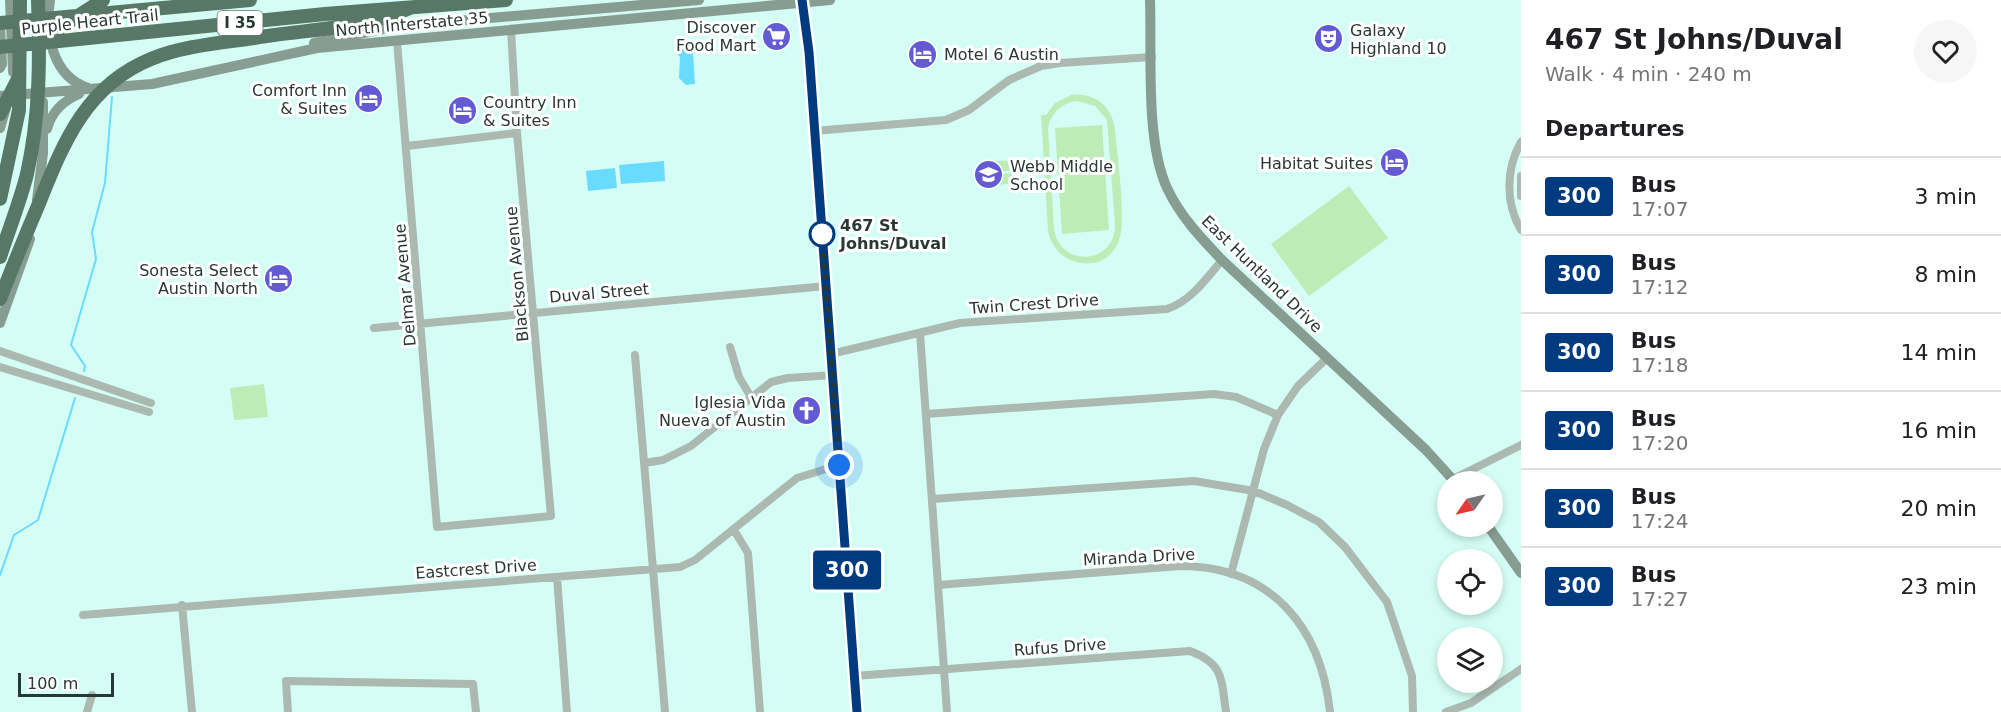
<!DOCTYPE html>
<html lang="en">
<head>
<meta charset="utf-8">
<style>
	:root { --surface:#fff; --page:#f6f6f6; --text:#202124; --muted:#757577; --line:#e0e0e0 }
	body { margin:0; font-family:"DejaVu Sans",sans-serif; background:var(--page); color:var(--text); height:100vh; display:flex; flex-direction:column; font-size:22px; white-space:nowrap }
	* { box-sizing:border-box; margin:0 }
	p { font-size:20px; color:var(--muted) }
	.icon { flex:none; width:33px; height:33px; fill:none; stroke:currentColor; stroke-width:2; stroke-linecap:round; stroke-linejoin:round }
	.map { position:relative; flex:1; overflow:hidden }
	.sheet { display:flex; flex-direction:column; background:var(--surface); width:480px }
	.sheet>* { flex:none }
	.badge { padding:0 12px; border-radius:4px; font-size:21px; line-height:39px }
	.needle { width:39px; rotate:236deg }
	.buttons { position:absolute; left:1437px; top:471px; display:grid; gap:12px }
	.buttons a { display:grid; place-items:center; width:66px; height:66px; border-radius:50%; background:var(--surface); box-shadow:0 3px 9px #0003; font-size:30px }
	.scale { position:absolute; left:18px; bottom:15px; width:96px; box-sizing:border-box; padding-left:6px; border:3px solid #283835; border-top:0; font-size:16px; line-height:21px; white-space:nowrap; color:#283835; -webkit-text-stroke:4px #fff; paint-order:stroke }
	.you { position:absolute; width:30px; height:30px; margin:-15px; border:4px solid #fff; border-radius:50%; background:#1a73e8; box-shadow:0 0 0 9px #1a73e833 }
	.map>.badge { position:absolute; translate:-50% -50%; box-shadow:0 0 0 3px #fff }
	h2 { padding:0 24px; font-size:22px; line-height:54px }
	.round { display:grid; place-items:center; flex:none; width:63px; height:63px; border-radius:32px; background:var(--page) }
	.overview { display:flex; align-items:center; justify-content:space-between; height:102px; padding:0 24px }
	h1 { font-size:28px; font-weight:600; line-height:45px }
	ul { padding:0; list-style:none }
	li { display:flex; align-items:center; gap:18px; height:78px; padding:0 24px; border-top:2px solid var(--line) }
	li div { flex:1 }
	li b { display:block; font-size:22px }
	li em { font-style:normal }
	li .badge { min-width:66px; font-weight:700; text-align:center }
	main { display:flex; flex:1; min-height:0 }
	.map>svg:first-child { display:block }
</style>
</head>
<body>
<main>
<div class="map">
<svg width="1521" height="712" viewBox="0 0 1521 712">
	<rect width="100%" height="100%" fill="#d4fef5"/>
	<path fill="#beecb7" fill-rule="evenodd" d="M1071,95C1094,92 1112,106 1115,129C1117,154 1126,216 1120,237C1109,278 1053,268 1048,230L1041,115H1046L1055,103ZM1077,101L1095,106L1107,120L1115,226C1114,265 1060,268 1054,229L1048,128C1051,113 1061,103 1077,101Z
		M1102,125L1109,230L1062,234L1055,128Z
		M1016,160L1017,170L994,172L993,161Z
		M1017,173L1018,183L995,185L994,174Z
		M1349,186L1388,238L1309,296L1271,244Z
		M264,384L268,417L234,420L230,388Z"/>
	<path fill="#68dbff" d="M695,48L699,52L693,53L695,84L686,85L679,78L680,57L677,53L682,49Z
		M664,161L665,181L621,184L619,165Z
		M615,168L617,188L588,191L586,171Z"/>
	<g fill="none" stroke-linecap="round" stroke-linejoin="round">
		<path stroke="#68dbff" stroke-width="2" d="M84,371L85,366L71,345L96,259L92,232L105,183L112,97
			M0,575L14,535L38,520L75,398"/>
		<path stroke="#abb9b1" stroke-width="8" d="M397,41L437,527L551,516L517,133L511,30
			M814,131L946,120L969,110L1009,80L1041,66L1060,63L1152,57
			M1521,142C1506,168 1505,203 1521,230
			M407,146L517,133
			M1521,176V196
			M374,328L826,286
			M920,333L947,712
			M730,347L739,377L751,397
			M0,351L151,403
			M831,354L960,323L1167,309C1191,301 1206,279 1222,260
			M635,355L665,712
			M0,367L149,412
			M926,414L1214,394L1236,397L1278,415
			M644,463L663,460L691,446L771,382L788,378L833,375
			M1453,479L1521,445
			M932,499L1194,481L1254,491L1287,505L1319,522L1345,547L1387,602L1412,676L1413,712
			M734,530L748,553L760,712
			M1231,574L1264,449L1278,415L1298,386L1327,358
			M557,577L567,712
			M938,585L1180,566C1271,566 1321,627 1330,712
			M182,605L192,712
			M83,615L680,567L695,560L797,478L839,465
			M854,676L1190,651C1224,664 1221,678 1226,712
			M87,712L92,695
			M288,712L286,681L473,684L476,712
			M1446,712L1471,703L1521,669"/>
		<path stroke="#879d91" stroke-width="10" d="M10,0L13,72
			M50,0C45,34 52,76 88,88
			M802,0L809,52L857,712
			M1150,0C1152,53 1145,140 1167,188C1180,216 1201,238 1222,260L1426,450L1455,482
			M0,26L2,64L0,68
			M314,43L398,26L699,0
			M0,96L152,84L317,48L830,0
			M0,128L6,108
			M47,129C52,111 63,101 79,94
			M37,200L43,153V102
			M0,323L30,239
			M1488,526L1521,573"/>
		<path stroke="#587766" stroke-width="14" d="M0,23L250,0
			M42,44L53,32L103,0
			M0,47L325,14L506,0
			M0,114L19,77
			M0,199L19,110L20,0
			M0,257C9,229 20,202 27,174C40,116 40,59 38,0
			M0,299C13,266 26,234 40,201C64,141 87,85 151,59C182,46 221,43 254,38C306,29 362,30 410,8"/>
	</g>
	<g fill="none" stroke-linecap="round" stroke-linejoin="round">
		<defs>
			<path id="line" d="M802,0L809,52L857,712"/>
		</defs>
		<use href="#line" stroke="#fff" stroke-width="14"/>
		<use href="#line" stroke="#003b80" stroke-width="9"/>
		<path stroke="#283835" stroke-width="6" stroke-dasharray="0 10.8" d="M822,234L839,465"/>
	</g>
	<defs>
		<symbol id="supermarket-disc" viewBox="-11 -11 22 22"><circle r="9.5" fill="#635bd4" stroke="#fff"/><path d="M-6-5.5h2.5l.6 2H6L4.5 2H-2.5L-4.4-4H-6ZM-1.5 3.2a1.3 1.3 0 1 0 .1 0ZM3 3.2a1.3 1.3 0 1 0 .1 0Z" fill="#fff"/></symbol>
		<symbol id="theatre-disc" viewBox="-11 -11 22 22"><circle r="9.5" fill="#635bd4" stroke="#fff"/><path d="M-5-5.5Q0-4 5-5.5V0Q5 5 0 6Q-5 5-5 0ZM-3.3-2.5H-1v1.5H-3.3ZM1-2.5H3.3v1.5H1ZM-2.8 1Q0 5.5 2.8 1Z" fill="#fff"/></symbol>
		<symbol id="hotel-disc" viewBox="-11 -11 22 22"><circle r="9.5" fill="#635bd4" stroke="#fff"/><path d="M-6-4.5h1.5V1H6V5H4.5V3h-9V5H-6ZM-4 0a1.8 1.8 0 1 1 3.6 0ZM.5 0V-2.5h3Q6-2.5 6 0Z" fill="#fff"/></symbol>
		<symbol id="school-disc" viewBox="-11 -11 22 22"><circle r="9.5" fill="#635bd4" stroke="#fff"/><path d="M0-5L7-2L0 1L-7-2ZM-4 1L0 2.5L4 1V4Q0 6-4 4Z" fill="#fff"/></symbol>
		<symbol id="church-disc" viewBox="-11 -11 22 22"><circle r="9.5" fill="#635bd4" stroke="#fff"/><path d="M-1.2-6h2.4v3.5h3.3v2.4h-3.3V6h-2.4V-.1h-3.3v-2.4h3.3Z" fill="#fff"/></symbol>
	</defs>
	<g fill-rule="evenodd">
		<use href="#supermarket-disc" x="760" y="20" width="33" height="33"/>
		<use href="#theatre-disc" x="1312" y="22" width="33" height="33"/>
		<use href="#hotel-disc" x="906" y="38" width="33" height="33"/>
		<use href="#hotel-disc" x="352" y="82" width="33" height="33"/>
		<use href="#hotel-disc" x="446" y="94" width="33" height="33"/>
		<use href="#hotel-disc" x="1378" y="146" width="33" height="33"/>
		<use href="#school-disc" x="972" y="158" width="33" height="33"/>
		<use href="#hotel-disc" x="262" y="262" width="33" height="33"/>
		<use href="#church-disc" x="790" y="394" width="33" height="33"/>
	</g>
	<circle fill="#fff" stroke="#003b80" stroke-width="3" cx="822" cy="234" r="12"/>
	<g text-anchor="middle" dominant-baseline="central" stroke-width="6" stroke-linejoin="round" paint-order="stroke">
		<rect fill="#fff" stroke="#687472" stroke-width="1.5" x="217.5" y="11" width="45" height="24" rx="4.5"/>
		<g font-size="15" font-weight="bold" fill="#283835">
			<text x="240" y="23">I 35</text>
		</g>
		<g font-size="16" fill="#283835" stroke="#fff">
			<text transform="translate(90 22) rotate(-6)">Purple Heart Trail</text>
			<text transform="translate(412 24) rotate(-5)">North Interstate 35</text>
			<text transform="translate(517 274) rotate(-95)">Blackson Avenue</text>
			<text transform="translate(1262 274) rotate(44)">East Huntland Drive</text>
			<text transform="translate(405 285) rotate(-95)">Delmar Avenue</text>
			<text transform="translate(599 293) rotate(-5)">Duval Street</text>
			<text transform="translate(1034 304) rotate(-4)">Twin Crest Drive</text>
			<text transform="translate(1139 557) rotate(-3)">Miranda Drive</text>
			<text transform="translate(476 569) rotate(-4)">Eastcrest Drive</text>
			<text transform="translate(1060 647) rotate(-4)">Rufus Drive</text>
		</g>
		<g font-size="16" fill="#283835" stroke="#fff" text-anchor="end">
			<text x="756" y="27">Discover<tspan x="756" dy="18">Food Mart</tspan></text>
			<text x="1350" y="30" text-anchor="start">Galaxy<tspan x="1350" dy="18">Highland 10</tspan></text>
			<text x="944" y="54" text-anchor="start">Motel 6 Austin</text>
			<text x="347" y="90">Comfort Inn<tspan x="347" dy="18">&amp; Suites</tspan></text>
			<text x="483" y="102" text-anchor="start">Country Inn<tspan x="483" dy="18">&amp; Suites</tspan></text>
			<text x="1373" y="163">Habitat Suites</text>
			<text x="1010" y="166" text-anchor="start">Webb Middle<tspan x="1010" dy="18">School</tspan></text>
			<text x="258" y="270">Sonesta Select<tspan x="258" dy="18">Austin North</tspan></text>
			<text x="786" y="402">Iglesia Vida<tspan x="786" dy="18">Nueva of Austin</tspan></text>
		</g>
		<g font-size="16" font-weight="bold" fill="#283835" stroke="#fff" text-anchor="start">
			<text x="840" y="225">467 St<tspan x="840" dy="18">Johns/Duval</tspan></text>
		</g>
	</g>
</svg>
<div class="buttons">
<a><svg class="needle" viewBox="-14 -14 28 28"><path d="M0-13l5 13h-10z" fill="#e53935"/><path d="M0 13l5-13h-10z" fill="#757577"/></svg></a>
<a><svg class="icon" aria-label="locate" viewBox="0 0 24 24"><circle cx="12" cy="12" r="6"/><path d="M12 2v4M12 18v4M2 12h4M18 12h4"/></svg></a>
<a><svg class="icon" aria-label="layers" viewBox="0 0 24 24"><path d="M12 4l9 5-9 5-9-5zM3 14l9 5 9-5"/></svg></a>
</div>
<div class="scale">100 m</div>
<div class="you" style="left:839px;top:465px"></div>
<b class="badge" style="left:847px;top:570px;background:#003b80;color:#fff">300</b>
</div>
<section class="sheet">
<div class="overview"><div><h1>467 St Johns/Duval</h1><p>Walk · 4 min · 240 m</p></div><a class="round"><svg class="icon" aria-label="heart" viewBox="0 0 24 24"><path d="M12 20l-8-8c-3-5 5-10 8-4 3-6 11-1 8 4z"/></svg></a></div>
<h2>Departures</h2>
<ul>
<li><span class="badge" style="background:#003b80;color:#fff">300</span><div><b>Bus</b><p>17:07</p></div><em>3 min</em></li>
<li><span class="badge" style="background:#003b80;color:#fff">300</span><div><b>Bus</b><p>17:12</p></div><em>8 min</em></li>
<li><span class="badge" style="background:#003b80;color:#fff">300</span><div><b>Bus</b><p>17:18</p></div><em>14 min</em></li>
<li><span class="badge" style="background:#003b80;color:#fff">300</span><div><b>Bus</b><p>17:20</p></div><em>16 min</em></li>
<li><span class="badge" style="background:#003b80;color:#fff">300</span><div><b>Bus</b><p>17:24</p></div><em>20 min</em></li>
<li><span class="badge" style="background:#003b80;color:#fff">300</span><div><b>Bus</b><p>17:27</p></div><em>23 min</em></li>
</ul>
</section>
</main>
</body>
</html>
